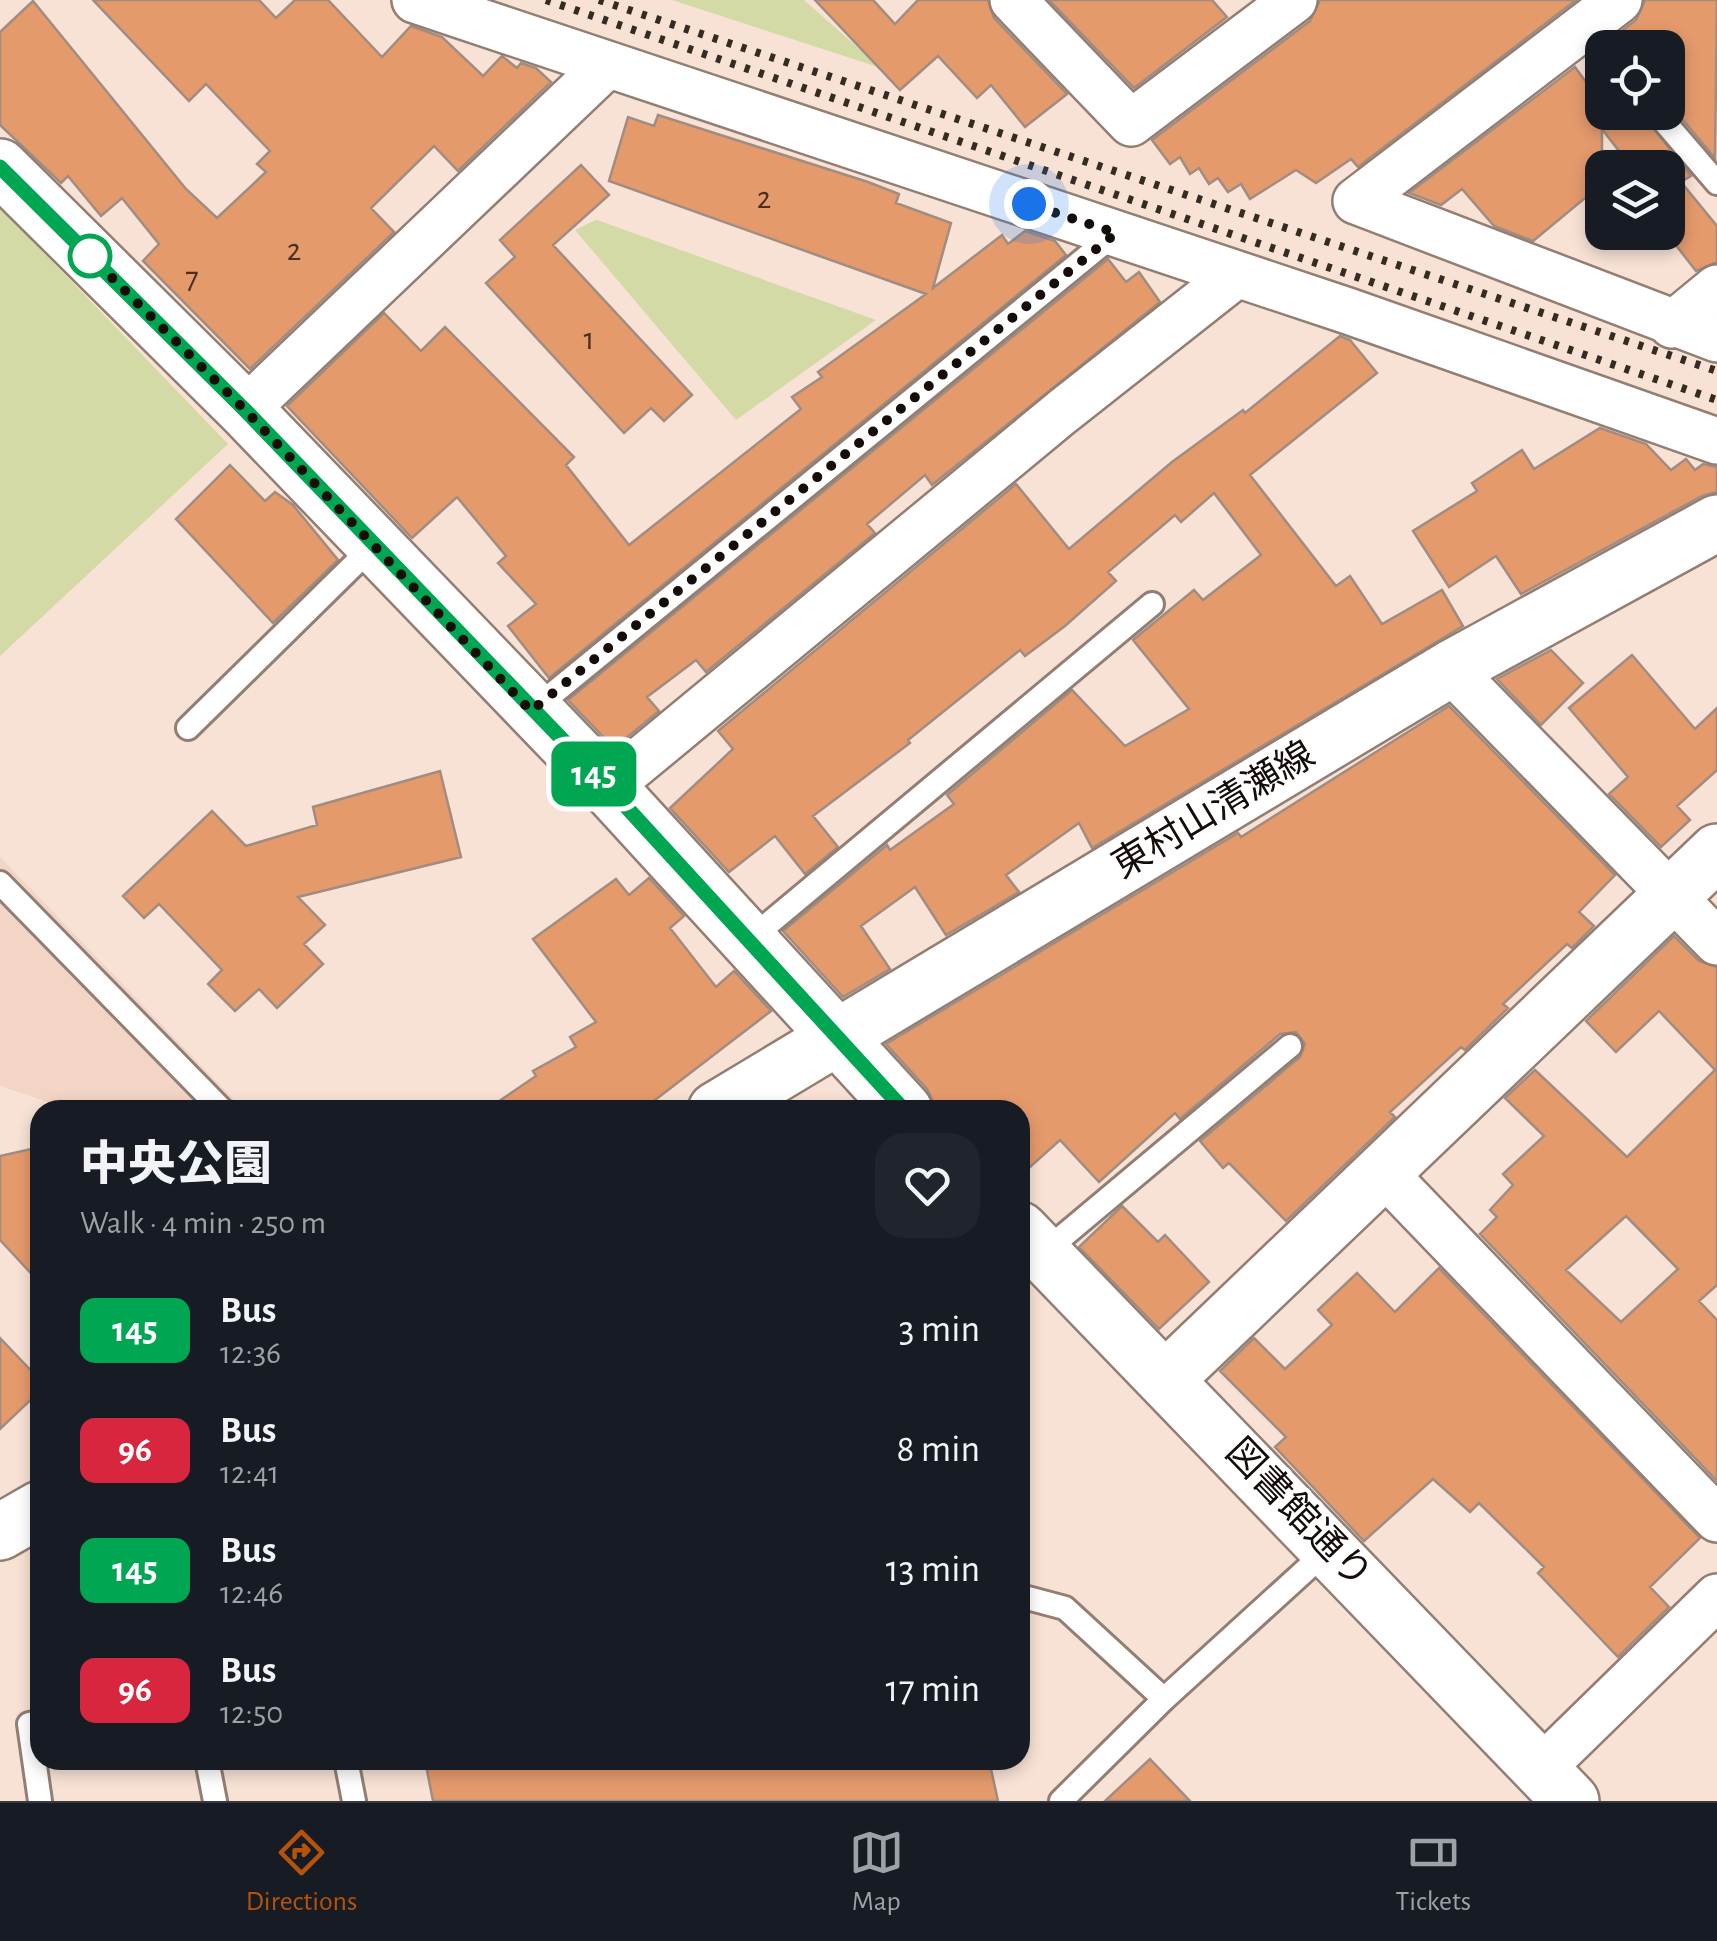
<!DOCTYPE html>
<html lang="en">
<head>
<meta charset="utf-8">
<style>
	:root { --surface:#171b24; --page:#20242c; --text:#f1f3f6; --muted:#9ea1a6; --line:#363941; --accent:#b45309 }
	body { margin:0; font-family:"Alegreya Sans","Noto Sans JP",sans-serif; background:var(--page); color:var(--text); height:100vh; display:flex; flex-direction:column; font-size:38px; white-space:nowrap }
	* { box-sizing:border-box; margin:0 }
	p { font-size:32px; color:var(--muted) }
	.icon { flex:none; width:55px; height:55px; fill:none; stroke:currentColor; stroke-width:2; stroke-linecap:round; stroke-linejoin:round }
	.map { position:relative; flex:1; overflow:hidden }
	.panel { position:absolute; left:30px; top:1100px; width:1000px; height:670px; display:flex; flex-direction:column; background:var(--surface); border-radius:30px; box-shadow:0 5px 15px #0003 }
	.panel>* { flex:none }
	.badge { padding:0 20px; border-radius:15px; font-size:35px; line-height:65px }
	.tools { position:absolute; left:1585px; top:30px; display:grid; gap:20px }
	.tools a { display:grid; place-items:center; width:100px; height:100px; border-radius:20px; background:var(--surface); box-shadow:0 5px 15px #0003; font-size:50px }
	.you { position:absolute; width:50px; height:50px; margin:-25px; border:8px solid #fff; border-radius:50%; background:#1a73e8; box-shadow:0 0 0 15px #1a73e833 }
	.map>.badge { position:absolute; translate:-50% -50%; box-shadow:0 0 0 5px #fff }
	.round { display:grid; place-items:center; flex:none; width:105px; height:105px; border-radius:30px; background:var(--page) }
	.summary { display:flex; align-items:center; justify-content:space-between; height:170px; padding:0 50px }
	h1 { font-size:48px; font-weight:800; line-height:75px }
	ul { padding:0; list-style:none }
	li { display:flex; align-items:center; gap:30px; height:120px; padding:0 50px }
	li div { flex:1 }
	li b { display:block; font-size:38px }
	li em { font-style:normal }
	li .badge { min-width:110px; font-weight:700; text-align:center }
	.menu { display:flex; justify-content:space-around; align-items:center; height:140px; border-top:2px solid var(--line); background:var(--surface); font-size:28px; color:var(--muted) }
	.menu a { display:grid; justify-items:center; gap:5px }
	.menu .on { color:var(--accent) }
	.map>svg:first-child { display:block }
</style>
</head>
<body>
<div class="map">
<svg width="1717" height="1801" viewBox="0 0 1717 1801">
	<rect width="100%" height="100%" fill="#f8e2d5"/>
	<path fill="#f3d5c5" d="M0,857L244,1110H72L0,1086Z"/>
	<path fill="#d3daa6" d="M672,0H804L881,68Z
		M0,207L228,444L0,656Z
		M596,220H597L876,320L736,420L575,230Z"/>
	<path fill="#e59a6c" stroke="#a18c81" stroke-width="2.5" fill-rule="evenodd" d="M93,0H259L276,18L295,0H328L382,57L411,26L442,37L483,76L502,56L517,68L521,63L536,68L551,82L458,171L434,146L371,208L394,232L250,369L143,261L159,244L122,198L101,216L68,176L61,183L0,125V32L33,1L186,189L217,218L266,172L257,164L270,151L206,84L189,101Z
		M815,0H873L895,24L918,0H988L994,18L1067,94L1025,127L991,85L977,98L938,56L900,90Z
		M1049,0H1212L1227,17L1134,88Z
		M1320,0H1576L1358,167L1351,159L1316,183L1296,170L1250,199L1241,184L1228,192L1218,178L1209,184L1199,168L1190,174L1180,157L1170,164L1152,140L1310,21Z
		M1645,0H1717L1715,158L1668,102V48H1600L1636,20Z
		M1575,67L1602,104V112H1641L1691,176L1681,182L1717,226V262L1696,271L1668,235V168H1632L1602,129V220L1585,198L1533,241L1494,226L1462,189L1441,205L1409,193Z
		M658,115L868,182L899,194L896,203L951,223L933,288L1002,235L1008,244L1025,231L1055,241L1066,255L549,678L508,626L536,604L498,563L506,556L457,497L412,538L287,406L384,313L421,351L445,327L574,457L566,465L629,545L801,409L792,397L822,377L818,372L926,294L609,181L628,117L654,126Z
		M581,165L609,195L553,245L692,395L664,421L651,408L624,433L486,283L515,257L500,240Z
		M1108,259L1126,282L1139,272L1160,302L932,485L925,475L867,524L875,533L706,672L696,660L647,697L659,711L614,748L568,700Z
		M1340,336L1350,340L1377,373L1250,475L1336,586L1350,576L1382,624L1442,590L1463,626L1092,848L1079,823L1006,875L1019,892L946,935L915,887L861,926L890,969L843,997L783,931L887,845L890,850L954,804L947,795L1072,690L1125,746L1189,709L1133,640L1194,590L1203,600L1261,555L1214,493L1181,522L1175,515L1108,572L1116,581L1065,626L1025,656L1020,650L908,740L910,743L813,816L838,847L805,874L775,836L729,872L670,808L733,749L718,731L1016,484L1069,549L1172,462L1243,410L1245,413Z
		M1600,428L1646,444L1671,470L1686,459L1695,470L1703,464L1717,467V492L1702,496L1521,594L1496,556L1449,587L1413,531L1477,491L1472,483L1522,450L1534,469Z
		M230,465L265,501L275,492L293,505L338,560L273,623L176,519Z
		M1551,650L1583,683L1541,725L1497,679Z
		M1632,655L1695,729L1717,708V770L1677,806L1690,820L1661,847L1609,794L1628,777L1569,708Z
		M1449,706L1615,875L1579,912L1594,926L1572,948L1567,944L1503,1004L1508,1008L1465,1050L1461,1047L1390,1112L1395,1117L1286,1221L1229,1163L1223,1168L1200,1141L1300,1057L1305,1044L1296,1032L1280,1034L1180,1119L1175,1113L1099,1182L1060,1140L1020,1176V1110H937L927,1089L886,1044L1238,833L1241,837Z
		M440,771L461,857L298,897L325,925L304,944L323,964L277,1008L259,989L235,1011L208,984L222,970L159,904L144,918L123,896L212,811L246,846L317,825L313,807Z
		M649,878L684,916L670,928L716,987L734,971L771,1011L642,1110H486L536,1076L533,1071L576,1047L570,1037L596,1022L533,939L616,879L629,895Z
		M1674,936L1699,961L1717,967V1285L1699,1301L1717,1320V1481L1480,1234L1497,1217L1490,1210L1513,1185L1503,1174L1544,1136L1505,1098L1535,1070L1627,1157L1715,1070L1659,1011L1616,1052L1586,1021ZM1626,1216L1678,1269L1621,1322L1566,1270Z
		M40,1147V1283L0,1240V1156Z
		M1122,1206L1158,1242L1165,1235L1209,1282L1159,1329L1079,1247Z
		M1439,1268L1700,1538L1650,1587L1669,1607L1618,1657L1538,1573L1544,1567L1479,1503L1470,1512L1433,1479L1364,1541L1275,1447L1286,1437L1220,1371L1254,1338L1285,1369L1332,1325L1318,1310L1357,1273L1395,1312Z
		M0,1338L40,1380V1391L0,1429Z
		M1150,1759L1190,1801H1105Z
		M425,1760H989L998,1801H433Z"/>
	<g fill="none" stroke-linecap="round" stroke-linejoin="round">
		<defs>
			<path id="service" d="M1656,112L1717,183
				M534,709L1116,233
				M188,728L372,547
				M0,883L222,1110
				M749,940L1152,604
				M1043,1253L1290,1046
				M1020,1596L1065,1608L1164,1699L1331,1547
				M207,1760L215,1801
				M346,1760L354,1801
				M40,1801L29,1724L40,1722
				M1061,1801L1164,1699"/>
			<path id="minor" d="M415,0L1348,311L1717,441
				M1013,0L1131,123L1294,0
				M1356,201L1717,339
				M1356,201L1619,0
				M1672,325L1717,288
				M245,410L607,65
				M1450,669L1717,942
				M608,787L1062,412L1237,274
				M1383,1172L1717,1519
				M1542,1768L1717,1597"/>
			<path id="tertiary" d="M0,167L245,410L608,787L904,1110
				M1020,1230L1571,1801
				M1166,1379L1717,852"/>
			<path id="secondary" d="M716,1110L1450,669L1717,523
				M0,1532L40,1509"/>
		</defs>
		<use href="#service" stroke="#927e72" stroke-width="28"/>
		<use href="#minor" stroke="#927e72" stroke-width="50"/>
		<use href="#tertiary" stroke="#927e72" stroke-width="60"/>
		<use href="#secondary" stroke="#927e72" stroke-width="60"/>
		<use href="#service" stroke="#fff" stroke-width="22"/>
		<use href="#minor" stroke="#fff" stroke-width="45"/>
		<use href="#tertiary" stroke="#fff" stroke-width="55"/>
		<use href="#secondary" stroke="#fff" stroke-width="55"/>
		<path stroke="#352b25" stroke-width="8" stroke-dasharray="5 10" stroke-linecap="butt" d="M546,0L1717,400
			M599,0L1717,371"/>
	</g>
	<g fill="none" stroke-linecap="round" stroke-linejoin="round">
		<defs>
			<path id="line" d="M0,167L245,410L608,787L904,1110"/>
		</defs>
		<use href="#line" stroke="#fff" stroke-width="22"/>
		<use href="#line" stroke="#00a651" stroke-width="15"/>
		<path stroke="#150d09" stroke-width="10" stroke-dasharray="0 18" d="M90,256L82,248L245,410L531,711L1116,233L1029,204"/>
	</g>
	<circle fill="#fff" stroke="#00a651" stroke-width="5" cx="90" cy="256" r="20"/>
	<g text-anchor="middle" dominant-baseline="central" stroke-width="8" stroke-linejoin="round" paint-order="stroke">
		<g font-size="32" fill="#493022">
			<text x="764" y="198">2</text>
			<text x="294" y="250">2</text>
			<text x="192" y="278">7</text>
			<text x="589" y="339">1</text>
		</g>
		<g font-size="38" fill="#150d09" stroke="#fff">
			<text transform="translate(1214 811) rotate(-31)">東村山清瀬線</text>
			<text transform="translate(1298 1514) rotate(46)">図書館通り</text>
		</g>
	</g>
</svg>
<div class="tools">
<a><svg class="icon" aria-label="locate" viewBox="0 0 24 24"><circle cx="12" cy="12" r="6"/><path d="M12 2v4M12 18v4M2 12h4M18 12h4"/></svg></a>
<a><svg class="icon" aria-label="layers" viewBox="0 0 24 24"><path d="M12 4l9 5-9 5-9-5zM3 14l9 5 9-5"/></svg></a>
</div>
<div class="you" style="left:1029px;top:204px"></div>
<b class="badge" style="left:594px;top:774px;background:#00a651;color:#fff">145</b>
<section class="panel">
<div class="summary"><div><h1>中央公園</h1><p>Walk · 4 min · 250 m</p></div><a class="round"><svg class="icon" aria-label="heart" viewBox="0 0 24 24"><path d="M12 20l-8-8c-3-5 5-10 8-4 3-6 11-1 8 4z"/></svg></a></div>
<ul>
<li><span class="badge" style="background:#00a651;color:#fff">145</span><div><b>Bus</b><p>12:36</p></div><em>3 min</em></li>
<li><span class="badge" style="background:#d7263d;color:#fff">96</span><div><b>Bus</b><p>12:41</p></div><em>8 min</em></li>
<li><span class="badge" style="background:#00a651;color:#fff">145</span><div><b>Bus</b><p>12:46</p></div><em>13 min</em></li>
<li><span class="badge" style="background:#d7263d;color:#fff">96</span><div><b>Bus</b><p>12:50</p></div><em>17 min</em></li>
</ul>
</section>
</div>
<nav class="menu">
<a class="on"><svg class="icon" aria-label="directions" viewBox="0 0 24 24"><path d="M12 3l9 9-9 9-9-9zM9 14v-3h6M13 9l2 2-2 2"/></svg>Directions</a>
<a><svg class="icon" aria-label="map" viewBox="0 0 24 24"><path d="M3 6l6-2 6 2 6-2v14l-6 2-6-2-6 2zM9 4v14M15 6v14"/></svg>Map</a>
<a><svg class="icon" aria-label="tickets" viewBox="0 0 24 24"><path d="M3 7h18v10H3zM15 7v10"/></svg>Tickets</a>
</nav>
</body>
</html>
